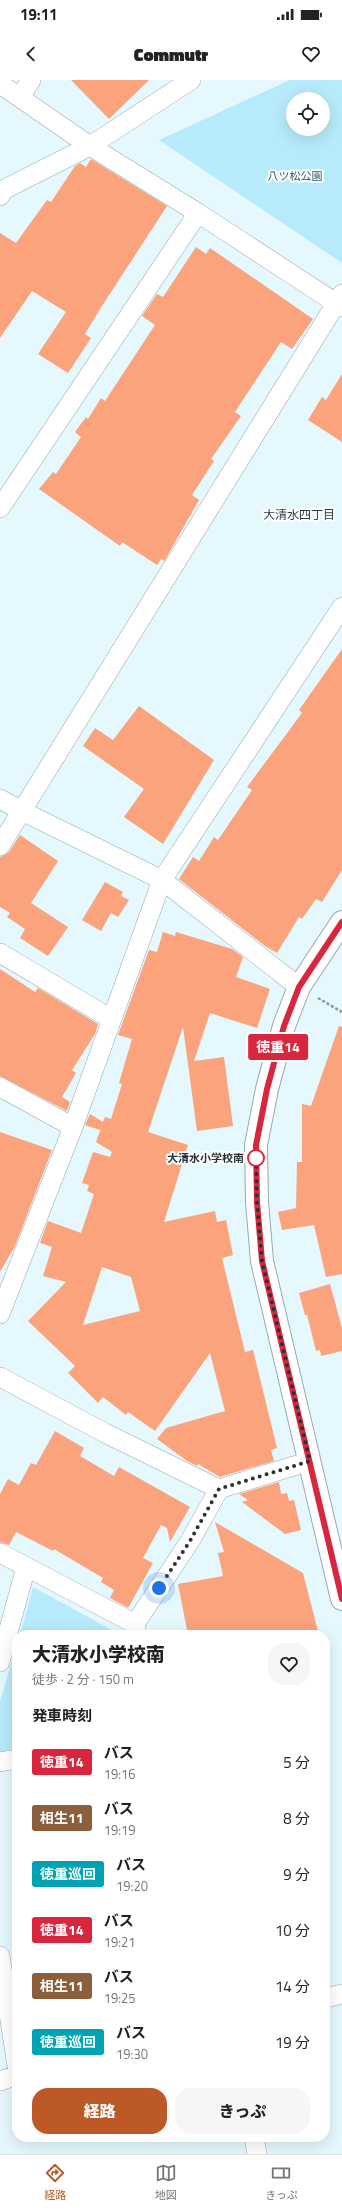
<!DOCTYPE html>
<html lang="ja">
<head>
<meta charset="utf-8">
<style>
	:root { --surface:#fff; --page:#f6f6f6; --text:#222; --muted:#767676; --line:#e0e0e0; --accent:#bd5926 }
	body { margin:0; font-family:"Titillium Web","Noto Sans JP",sans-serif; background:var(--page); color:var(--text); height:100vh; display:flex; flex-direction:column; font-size:15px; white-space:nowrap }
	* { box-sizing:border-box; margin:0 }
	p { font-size:13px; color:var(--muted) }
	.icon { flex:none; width:22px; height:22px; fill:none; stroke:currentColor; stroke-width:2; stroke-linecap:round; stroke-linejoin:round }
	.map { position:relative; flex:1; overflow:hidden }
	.sheet { position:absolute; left:12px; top:1550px; width:318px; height:512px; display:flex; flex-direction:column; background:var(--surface); border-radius:16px; box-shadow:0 4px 16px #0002 }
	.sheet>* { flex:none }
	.badge { padding:0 8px; border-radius:3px; font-size:14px; line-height:26px }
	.fabs { position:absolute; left:286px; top:12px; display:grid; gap:8px }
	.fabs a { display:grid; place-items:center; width:44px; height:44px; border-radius:50%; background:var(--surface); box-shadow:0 4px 16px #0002; font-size:20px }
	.you { position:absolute; width:20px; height:20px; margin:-10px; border:3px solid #fff; border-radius:50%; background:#1a73e8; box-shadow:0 0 0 6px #1a73e833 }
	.map>.badge { position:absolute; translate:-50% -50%; box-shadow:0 0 0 2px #fff }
	h2 { padding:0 20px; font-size:15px; line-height:36px }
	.round { display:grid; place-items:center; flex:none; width:42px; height:42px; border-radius:16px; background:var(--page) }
	.summary { display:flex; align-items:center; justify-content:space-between; height:68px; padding:0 20px }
	h1 { font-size:19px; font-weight:800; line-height:30px }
	.primary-button { display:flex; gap:8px; margin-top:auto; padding:8px 20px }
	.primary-button a { flex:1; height:46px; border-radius:16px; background:var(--accent); color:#fff; font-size:16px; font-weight:800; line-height:46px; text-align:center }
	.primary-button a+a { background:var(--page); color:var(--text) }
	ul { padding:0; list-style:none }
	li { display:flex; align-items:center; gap:12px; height:56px; padding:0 20px }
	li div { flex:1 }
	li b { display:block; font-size:15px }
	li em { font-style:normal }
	li .badge { min-width:44px; font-weight:700; text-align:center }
	.status { display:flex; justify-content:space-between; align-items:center; height:28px; padding:0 20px; background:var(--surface); direction:ltr }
	.status svg { height:11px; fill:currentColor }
	header { display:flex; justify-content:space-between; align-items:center; height:52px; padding:0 20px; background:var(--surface); font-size:18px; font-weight:800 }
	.dock { display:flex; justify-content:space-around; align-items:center; height:56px; border-top:1px solid var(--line); background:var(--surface); font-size:11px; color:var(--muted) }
	.dock a { display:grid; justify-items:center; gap:2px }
	.dock .selected { color:var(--accent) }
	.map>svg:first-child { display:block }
</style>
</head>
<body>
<div class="status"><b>19:11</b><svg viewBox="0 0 49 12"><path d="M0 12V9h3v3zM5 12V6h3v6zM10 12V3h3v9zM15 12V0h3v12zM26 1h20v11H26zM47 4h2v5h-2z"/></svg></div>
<header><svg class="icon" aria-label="back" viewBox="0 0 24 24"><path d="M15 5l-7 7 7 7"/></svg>Commutr<svg class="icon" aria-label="heart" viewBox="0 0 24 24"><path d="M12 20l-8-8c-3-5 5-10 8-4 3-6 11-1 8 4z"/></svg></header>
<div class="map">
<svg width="342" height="2074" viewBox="0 0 342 2074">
	<rect width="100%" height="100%" fill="#e5f8fe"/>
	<path fill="#b7eafb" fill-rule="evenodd" d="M290,0H342V183L159,60ZM293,19H323V49H293Z
		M33,1507L121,1555H20Z
		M17,1564V1668L0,1672V1622Z"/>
	<path fill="#faa37d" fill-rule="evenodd" d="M71,0H149L109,39Z
		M91,79L167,126L100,229L85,254L91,258L68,293L38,274L66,232L32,211L0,258V153L16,163L47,120L51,122L75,86L80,83L86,87Z
		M196,167L206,174L210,168L313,239L292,269L281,262L235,332L241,336L211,379L214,381L192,415L199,420L166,478L164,481L161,479L157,485L122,462L120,466L39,409L53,392L56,394L81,357L75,352L86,337L88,339L101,318L105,321L155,245L142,236L157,214L163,217Z
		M342,294V362L308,340L322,317L326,320Z
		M342,569V790L322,822L316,819L302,839L299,837L277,873L265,866L179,799L193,777L199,781L214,757L218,760L252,710L247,707L302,633L299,630Z
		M139,626L214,680L163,764L124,737L144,709L83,666L95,648L113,660Z
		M20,755L58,781L31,823L68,847L48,876L20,858L25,849L7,837L10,833L0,827V777L9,772Z
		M105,802L123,812L121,816L129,820L118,837L111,833L101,851L82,840Z
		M163,852L175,856L176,852L232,869L243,877L236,897L270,909L257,948L210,933L194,981L224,977L233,1046L197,1051L183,947L148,1052L188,1065L164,1142L215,1131L217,1142L226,1140L233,1175L222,1178L245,1272L253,1270L277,1368L271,1370L274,1381L220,1397L198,1384L197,1386L187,1381L157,1359L166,1348L225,1331L210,1273L155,1351L128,1332L126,1335L103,1317L98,1323L68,1293L75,1286L28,1241L66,1202L43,1196L52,1167L40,1163L48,1141L81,1153L94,1114L87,1111L89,1105L82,1103L93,1072L110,1077L112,1072L96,1062L102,1046L100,1050L85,1045L90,1034L103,1042L105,1037L111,1039L122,1004L119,1003L132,959L118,955L149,870L157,872ZM102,1187L131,1197L140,1231L83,1245Z
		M0,889L35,912L38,908L98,944L95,954L72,990L76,993L62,1017L70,1022L67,1031L0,996Z
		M339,946L342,947V1194L326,1197L314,1145L282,1150L278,1132L296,1128L297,1082H302V1024L311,1026Z
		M0,1052L52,1070L15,1166L0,1192Z
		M330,1204L342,1248V1271L321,1276L320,1270L316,1271L307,1235H305L299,1213Z
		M55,1351L84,1368L80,1376L114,1396L119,1387L190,1427L170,1462L167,1448L161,1445L143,1478L153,1483L128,1528L110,1518L114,1510L101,1502L103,1498L54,1469L53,1471L16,1452L9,1465L0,1462V1414L8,1399L19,1405L31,1383L36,1385Z
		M279,1402L281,1414L287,1413L289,1421L294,1420L301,1450L285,1454L242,1422L248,1420L239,1414Z
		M215,1442L303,1493L319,1555H188L178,1504L223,1496L218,1473L224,1472Z"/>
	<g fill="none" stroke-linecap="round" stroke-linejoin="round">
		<defs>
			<path id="minor" d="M0,4L90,66L198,133L342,227
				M20,17L31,0
				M0,116L3,110L90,66L191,0
				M0,428L198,133
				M0,719L22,731L162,800L299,907
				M0,766L342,214
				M0,873L111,939
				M0,1007L73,1047
				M0,1234L73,1047L162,800L342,527
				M0,1297L105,1353L219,1409L310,1381
				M0,1473L135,1544
				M137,1555L135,1544L190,1461L219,1409
				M0,1582L26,1487
				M0,1682L17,1679
				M0,1876L17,1986
				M325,1918L342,1914
				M0,2001L17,1995
				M254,2057L257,2074"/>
			<path id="tertiary" d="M342,842L299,907L284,946L267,1009L256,1065L257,1122L262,1181L342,1519"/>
		</defs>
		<use href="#minor" stroke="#94aab1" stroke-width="20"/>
		<use href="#tertiary" stroke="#94aab1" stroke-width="24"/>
		<path stroke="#89979c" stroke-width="2.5" stroke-dasharray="3 2" stroke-linecap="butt" d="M318,918L342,932"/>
		<use href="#minor" stroke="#fff" stroke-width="19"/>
		<use href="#tertiary" stroke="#fff" stroke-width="22"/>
	</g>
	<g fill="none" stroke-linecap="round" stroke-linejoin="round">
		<defs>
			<path id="line" d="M342,842L299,907L284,946L267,1009L256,1065L257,1122L262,1181L342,1519"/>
		</defs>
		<use href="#line" stroke="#fff" stroke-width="9"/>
		<use href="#line" stroke="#d7263d" stroke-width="6"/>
		<path stroke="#293235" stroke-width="4" stroke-dasharray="0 7.2" d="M159,1508L190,1461L219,1409L310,1381L262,1181L257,1122L256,1078"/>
	</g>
	<circle fill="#fff" stroke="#d7263d" stroke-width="2" cx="256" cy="1078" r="8"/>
	<g text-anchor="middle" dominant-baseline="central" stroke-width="4" stroke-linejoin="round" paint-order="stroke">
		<g font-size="11" fill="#2c5d6c" stroke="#fff">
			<text x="295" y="96">八ツ松公園</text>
		</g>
		<g font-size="11" font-weight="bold" fill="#293235" stroke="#fff" text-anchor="end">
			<text x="244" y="1078">大清水小学校南</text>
		</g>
		<g font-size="12" fill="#2b3d44" stroke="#fff">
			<text x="299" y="434">大清水四丁目</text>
		</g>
	</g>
</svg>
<div class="fabs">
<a><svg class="icon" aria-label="locate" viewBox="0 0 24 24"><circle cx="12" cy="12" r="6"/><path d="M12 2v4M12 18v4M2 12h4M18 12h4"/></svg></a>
</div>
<div class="you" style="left:159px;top:1508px"></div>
<b class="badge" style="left:278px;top:967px;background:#d7263d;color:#fff">徳重14</b>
<section class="sheet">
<div class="summary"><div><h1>大清水小学校南</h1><p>徒歩 · 2 分 · 150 m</p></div><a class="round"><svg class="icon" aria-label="heart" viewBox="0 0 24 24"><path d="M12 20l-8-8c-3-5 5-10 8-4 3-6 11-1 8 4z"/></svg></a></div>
<h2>発車時刻</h2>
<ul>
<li><span class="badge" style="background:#d7263d;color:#fff">徳重14</span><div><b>バス</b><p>19:16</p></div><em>5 分</em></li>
<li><span class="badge" style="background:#8b5e3c;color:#fff">相生11</span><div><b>バス</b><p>19:19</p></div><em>8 分</em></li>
<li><span class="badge" style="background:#00a3b4;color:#fff">徳重巡回</span><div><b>バス</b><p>19:20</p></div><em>9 分</em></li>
<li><span class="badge" style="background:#d7263d;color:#fff">徳重14</span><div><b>バス</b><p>19:21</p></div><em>10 分</em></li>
<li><span class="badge" style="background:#8b5e3c;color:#fff">相生11</span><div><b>バス</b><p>19:25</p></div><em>14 分</em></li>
<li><span class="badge" style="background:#00a3b4;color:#fff">徳重巡回</span><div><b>バス</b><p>19:30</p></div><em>19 分</em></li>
</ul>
<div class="primary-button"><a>経路</a><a>きっぷ</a></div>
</section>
</div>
<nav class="dock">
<a class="selected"><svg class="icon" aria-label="directions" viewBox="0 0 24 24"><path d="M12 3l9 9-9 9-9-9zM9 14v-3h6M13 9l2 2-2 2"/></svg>経路</a>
<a><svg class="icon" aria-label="map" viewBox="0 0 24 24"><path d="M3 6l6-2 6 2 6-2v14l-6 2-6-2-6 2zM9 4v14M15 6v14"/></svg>地図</a>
<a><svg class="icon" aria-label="tickets" viewBox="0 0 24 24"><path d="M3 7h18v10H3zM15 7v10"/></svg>きっぷ</a>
</nav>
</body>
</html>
